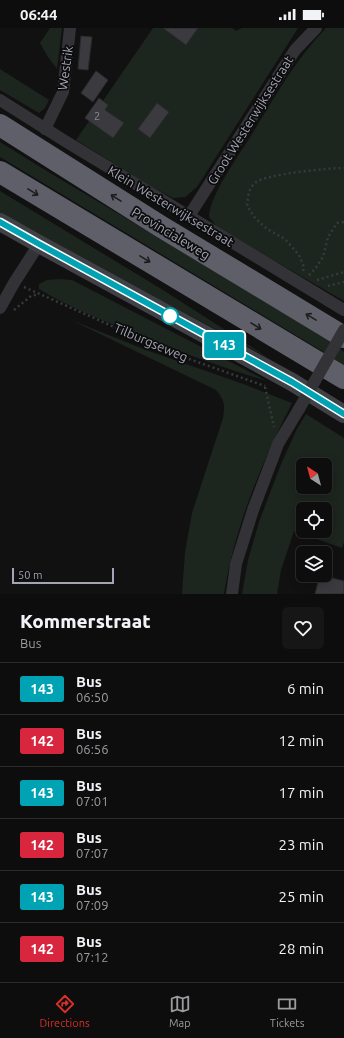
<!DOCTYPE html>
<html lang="en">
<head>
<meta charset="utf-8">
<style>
	:root { --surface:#0d0d0e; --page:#161617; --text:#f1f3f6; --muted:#9a9c9e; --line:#2d2d2e; --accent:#d93025 }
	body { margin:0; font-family:Ubuntu,sans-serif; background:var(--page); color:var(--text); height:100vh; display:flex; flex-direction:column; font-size:15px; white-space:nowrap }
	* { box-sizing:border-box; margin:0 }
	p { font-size:13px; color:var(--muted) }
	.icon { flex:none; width:22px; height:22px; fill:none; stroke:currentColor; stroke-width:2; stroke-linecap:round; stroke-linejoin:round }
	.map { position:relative; height:566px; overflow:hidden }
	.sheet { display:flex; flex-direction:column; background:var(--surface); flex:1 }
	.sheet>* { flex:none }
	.badge { padding:0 8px; border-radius:3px; font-size:14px; line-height:26px }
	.needle { width:26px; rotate:324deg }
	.buttons { position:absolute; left:296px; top:430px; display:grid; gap:8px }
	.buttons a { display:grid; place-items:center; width:36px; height:36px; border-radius:6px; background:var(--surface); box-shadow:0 2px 10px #0003,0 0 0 1px var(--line); font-size:20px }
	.scale { position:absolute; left:12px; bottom:10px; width:102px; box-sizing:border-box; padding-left:4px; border:2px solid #a2a5b3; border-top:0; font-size:11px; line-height:14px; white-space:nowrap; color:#a2a5b3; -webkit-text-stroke:3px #0c0c0d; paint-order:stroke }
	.map>.badge { position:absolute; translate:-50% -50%; box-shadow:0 0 0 2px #fff }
	.round { display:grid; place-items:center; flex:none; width:42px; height:42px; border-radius:6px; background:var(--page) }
	.summary { display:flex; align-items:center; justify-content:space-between; height:68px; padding:0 20px }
	h1 { font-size:19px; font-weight:800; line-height:30px }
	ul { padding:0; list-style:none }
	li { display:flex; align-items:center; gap:12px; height:52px; padding:0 20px; border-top:1px solid var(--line) }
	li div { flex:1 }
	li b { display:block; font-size:15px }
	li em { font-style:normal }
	li .badge { min-width:44px; font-weight:700; text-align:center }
	.status { display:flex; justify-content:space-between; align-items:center; height:28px; padding:0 20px; background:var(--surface); direction:ltr }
	.status svg { height:11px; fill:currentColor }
	.menu { display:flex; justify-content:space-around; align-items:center; height:56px; border-top:1px solid var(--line); background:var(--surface); font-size:11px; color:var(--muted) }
	.menu a { display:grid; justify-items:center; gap:2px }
	.menu .selected { color:var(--accent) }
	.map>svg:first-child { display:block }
</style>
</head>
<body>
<div class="status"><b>06:44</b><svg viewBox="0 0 49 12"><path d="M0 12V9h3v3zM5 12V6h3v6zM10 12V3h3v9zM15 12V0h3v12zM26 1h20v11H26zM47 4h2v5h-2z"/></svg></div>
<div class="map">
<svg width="344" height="566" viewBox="0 0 344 566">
	<rect width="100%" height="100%" fill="#111112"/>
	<path fill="#1d251f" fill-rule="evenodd" d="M50,0H62L57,41L48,29L40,15Z
		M153,0H232L236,3L242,0H298L197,159L185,169L173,170L152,159L76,112Z
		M326,0H344V273L218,200L209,189C210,167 237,130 249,111C273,72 294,33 326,0Z
		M0,41L49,72L45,80L39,85L0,62Z
		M0,114L50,145L329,311L344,324V340L334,335L322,323L0,129Z
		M0,163L163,262L269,330L0,186Z
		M59,251L72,252L267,353C219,339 173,321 127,302C97,290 67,278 39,261V256L47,252Z
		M71,292L146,322L246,357L292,375C261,436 235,498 224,566H182L185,524L192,485L223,390C225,376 225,373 216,362Z
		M306,386L344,410V514L342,520L294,503L281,542L277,566H242L248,532L259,494L281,436L297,401ZM303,437H325V459H303ZM303,481H325V503H303Z"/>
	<path fill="#3b3b3f" stroke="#2b2b2e" d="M163,0H198L186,17Z
		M81,8L92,9L88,42L78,41Z
		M96,43L108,52L93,74L81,65Z
		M99,70L108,77L105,82L124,95L113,110L85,90Z
		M157,75L169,84L150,110L138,101Z
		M320,547L344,553V566H315Z"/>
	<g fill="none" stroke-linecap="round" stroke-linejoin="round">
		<path stroke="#38393e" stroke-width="2.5" stroke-dasharray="2 3" stroke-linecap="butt" d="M303,243L304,239L299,227L285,211L267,201L255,190L247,178C248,170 248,161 255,155C264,146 329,140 344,140
			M309,247L315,241L323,229L328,209L337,195L344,194
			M317,252L344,244
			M328,258L344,254
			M24,259L175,326L265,358
			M14,282L31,268L39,266
			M265,359L274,399"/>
		<path stroke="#323237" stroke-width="12" d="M0,72L65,113L344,282
			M45,101L63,64L70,0
			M189,188L295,22L316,0
			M0,280L14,255L39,216
			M232,566L236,536L253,482L278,416L299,381"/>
		<path stroke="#404147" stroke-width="18" d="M0,194L39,216L292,354L344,386"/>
		<path stroke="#5e5f68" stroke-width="22" d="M0,97L160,198L344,309
			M0,144L344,350"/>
		<path stroke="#323237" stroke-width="12" d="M299,381L344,302"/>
	</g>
	<defs><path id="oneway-shaft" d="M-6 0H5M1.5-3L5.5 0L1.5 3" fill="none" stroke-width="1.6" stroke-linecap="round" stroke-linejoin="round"/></defs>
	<g stroke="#1c1d1f">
		<use href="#oneway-shaft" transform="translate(33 164) rotate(31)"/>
		<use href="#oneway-shaft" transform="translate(116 170) rotate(-148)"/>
		<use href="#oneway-shaft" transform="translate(145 231) rotate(31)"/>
		<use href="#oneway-shaft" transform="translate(311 289) rotate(-149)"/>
		<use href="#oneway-shaft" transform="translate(256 298) rotate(31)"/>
	</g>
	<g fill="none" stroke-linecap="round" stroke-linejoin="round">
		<defs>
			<path id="line" d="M0,194L39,216L292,354L344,386"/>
		</defs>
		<use href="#line" stroke="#fff" stroke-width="9"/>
		<use href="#line" stroke="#00a3b4" stroke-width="6"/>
	</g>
	<circle fill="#fff" stroke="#00a3b4" stroke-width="2" cx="170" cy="288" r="8"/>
	<g text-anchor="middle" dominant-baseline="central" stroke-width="3.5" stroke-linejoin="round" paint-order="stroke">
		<g font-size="11" fill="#888a96">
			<text x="97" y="88">2</text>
		</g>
		<g font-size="13" fill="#a2a5b3" stroke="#0c0c0d">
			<text transform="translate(65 40) rotate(-82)">Westrik</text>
			<text transform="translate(250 92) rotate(-58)">Groot Westerwijksestraat</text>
			<text transform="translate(171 178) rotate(31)">Klein Westerwijksestraat</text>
			<text transform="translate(171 205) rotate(31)">Provincialeweg</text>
			<text transform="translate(151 314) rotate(23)">Tilburgseweg</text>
		</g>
	</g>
</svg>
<div class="buttons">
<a><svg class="needle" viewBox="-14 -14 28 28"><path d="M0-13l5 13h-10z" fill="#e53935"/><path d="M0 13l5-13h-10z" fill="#9a9c9e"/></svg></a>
<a><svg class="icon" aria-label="locate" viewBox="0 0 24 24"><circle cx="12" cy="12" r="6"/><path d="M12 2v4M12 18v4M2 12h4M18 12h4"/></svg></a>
<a><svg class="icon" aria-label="layers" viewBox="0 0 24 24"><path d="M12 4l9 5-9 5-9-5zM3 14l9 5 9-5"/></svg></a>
</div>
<div class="scale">50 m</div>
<b class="badge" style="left:224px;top:317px;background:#00a3b4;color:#fff">143</b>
</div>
<section class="sheet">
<div class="summary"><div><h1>Kommerstraat</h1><p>Bus</p></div><a class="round"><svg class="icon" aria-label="heart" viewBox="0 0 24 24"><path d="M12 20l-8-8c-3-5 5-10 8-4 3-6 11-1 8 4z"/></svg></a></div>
<ul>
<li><span class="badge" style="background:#00a3b4;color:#fff">143</span><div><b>Bus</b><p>06:50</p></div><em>6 min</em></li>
<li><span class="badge" style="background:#d7263d;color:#fff">142</span><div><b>Bus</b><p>06:56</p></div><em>12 min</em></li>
<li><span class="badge" style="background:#00a3b4;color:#fff">143</span><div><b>Bus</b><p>07:01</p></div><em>17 min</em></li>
<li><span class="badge" style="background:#d7263d;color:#fff">142</span><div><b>Bus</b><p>07:07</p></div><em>23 min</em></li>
<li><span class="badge" style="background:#00a3b4;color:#fff">143</span><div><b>Bus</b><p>07:09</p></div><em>25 min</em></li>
<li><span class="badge" style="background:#d7263d;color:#fff">142</span><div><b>Bus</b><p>07:12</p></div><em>28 min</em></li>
</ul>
</section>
<nav class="menu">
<a class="selected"><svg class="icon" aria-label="directions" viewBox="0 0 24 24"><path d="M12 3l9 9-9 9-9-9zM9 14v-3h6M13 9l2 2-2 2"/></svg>Directions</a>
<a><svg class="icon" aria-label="map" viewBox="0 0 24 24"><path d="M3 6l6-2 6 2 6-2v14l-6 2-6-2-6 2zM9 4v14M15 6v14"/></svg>Map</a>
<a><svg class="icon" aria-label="tickets" viewBox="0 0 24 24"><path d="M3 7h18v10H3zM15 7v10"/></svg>Tickets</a>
</nav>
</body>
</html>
